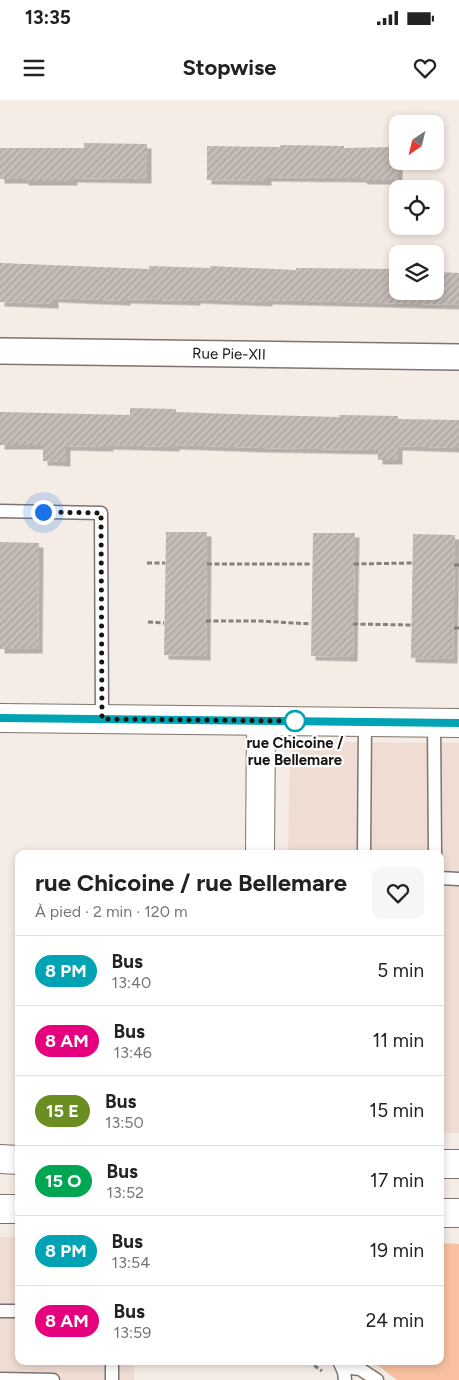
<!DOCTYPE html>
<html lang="fr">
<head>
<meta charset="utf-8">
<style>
	:root { --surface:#fff; --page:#f6f6f6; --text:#222; --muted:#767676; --line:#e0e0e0 }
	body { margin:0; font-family:Figtree,sans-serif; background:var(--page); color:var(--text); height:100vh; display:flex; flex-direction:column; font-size:19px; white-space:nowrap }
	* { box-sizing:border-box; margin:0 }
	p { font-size:16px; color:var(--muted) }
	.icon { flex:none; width:28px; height:28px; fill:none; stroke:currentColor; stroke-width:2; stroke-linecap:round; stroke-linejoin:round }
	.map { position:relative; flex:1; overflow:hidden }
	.side { position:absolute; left:15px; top:750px; width:429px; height:515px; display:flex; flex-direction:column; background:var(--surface); border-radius:10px; box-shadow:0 2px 8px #0003 }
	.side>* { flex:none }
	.badge { padding:0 10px; border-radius:16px; font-size:18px; line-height:32px }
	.needle { width:32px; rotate:215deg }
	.tools { position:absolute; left:389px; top:15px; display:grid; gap:10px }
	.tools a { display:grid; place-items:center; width:55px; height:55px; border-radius:10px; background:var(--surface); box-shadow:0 2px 8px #0003; font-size:25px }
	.you { position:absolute; width:25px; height:25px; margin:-12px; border:4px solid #fff; border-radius:50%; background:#1a73e8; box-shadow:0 0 0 8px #1a73e833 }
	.map>.badge { position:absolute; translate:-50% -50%; box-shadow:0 0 0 2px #fff }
	.round { display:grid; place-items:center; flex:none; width:52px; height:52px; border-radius:10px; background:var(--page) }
	.headline { display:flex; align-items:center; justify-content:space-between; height:85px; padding:0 20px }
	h1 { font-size:24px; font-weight:700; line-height:38px }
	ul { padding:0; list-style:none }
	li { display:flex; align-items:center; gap:15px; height:70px; padding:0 20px; border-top:1px solid var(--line) }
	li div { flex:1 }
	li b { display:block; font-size:19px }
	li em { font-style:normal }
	li .badge { min-width:55px; font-weight:700; text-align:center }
	.status { display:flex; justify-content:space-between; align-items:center; height:35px; padding:0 25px; background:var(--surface); direction:ltr }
	.status svg { height:14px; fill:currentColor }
	header { display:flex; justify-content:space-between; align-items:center; height:65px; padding:0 20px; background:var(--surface); font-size:22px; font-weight:700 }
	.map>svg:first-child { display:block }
</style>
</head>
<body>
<div class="status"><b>13:35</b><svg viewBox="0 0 49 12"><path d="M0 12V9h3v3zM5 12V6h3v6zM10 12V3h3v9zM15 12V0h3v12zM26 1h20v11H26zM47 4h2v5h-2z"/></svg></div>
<header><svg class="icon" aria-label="menu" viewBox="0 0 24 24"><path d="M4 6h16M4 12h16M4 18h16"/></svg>Stopwise<svg class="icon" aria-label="heart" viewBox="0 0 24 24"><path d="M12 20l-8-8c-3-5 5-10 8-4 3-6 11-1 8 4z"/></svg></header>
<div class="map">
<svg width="459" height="1280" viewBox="0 0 459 1280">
	<defs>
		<pattern id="building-hatch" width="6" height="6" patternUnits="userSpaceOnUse" patternTransform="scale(1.25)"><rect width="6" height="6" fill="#c6bcb7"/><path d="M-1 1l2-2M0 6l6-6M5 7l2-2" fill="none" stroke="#a9a19c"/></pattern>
		<filter id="shadow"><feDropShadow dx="4.5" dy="4.5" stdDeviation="0" flood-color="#0004"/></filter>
	</defs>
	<rect width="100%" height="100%" fill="#f6ece6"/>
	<path fill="#efddd3" d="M298,642L459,643V1033H440V754H288L290,655L292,648Z
		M0,1137H19V1261H134V1280H0Z"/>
	<path fill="#f8c0a0" d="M440,1143L459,1144V1280H397L372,1261H440Z"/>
	<path fill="url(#building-hatch)" filter="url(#shadow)" d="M84,43L147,44V79L73,78V81H24V79H0V48H84Z
		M280,45L344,46V48L398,47V80H363L362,78L267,77V81L207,80V46L280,47Z
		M0,163L149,169V166L210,168V166L296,170V168L398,169V191H435V172L459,173V205L268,200V202L196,199V201L126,199V201L54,198V204L0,202Z
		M130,308L176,309V312L263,315L339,317V315L398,316V319L459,320V348L398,346V360H378V350L263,348L175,345V347L109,345V347L66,346V362L43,361V345H0V312L130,315Z
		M166,432H207L206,556L164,555Z
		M313,433H355L353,557L311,556Z
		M413,434L455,435L453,559L411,558Z
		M0,442L39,443L38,549H0Z"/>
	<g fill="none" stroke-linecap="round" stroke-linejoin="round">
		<defs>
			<path id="lane" d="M0,411L101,413L102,619
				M434,623L435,754
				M364,754L365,622
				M440,778L459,779
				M0,1211H19
				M339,1261L344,1272L345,1280
				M342,1267L360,1269L377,1280
				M0,1279L53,1280
				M112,1280V1261"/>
			<path id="street" d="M0,251L459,257"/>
			<path id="secondary" d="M0,618L459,623
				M260,754L261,621"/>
			<path id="highway" d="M0,1059L19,1060
				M440,1064H459
				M0,1109H19
				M440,1113H459"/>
		</defs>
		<use href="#lane" stroke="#7d746f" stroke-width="15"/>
		<use href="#street" stroke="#7d746f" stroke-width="28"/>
		<use href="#secondary" stroke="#7d746f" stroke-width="30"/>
		<use href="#highway" stroke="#7d746f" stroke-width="30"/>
		<path stroke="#867f7b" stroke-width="3" stroke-dasharray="5 2.5" stroke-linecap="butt" d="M147,463H165
			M207,464H312
			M354,464L413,463
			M454,465H459
			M206,521H260L311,524
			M148,522L164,523
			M353,524L412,525
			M454,528H459
			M308,1261L322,1271"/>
		<use href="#lane" stroke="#fff" stroke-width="12"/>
		<use href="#street" stroke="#fff" stroke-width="25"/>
		<use href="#secondary" stroke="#fff" stroke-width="28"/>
		<use href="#highway" stroke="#fff" stroke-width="28"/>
	</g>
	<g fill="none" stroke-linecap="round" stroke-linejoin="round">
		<defs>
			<path id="line" d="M0,618L459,623"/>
		</defs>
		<use href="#line" stroke="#fff" stroke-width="11"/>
		<use href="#line" stroke="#00a3b4" stroke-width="8"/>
		<path stroke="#181412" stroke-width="5" stroke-dasharray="0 9" d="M43,412L101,413L102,619L295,621"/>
	</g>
	<circle fill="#fff" stroke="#00a3b4" stroke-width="2.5" cx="295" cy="621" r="10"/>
	<g text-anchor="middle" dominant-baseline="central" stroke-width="4.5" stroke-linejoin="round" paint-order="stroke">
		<g font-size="15" fill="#181412" stroke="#fff">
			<text transform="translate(229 254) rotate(1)">Rue Pie-XII</text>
		</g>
		<g font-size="15" font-weight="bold" fill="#181412" stroke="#fff">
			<text x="295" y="643">rue Chicoine /<tspan x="295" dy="17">rue Bellemare</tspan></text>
		</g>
	</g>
</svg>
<div class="tools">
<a><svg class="needle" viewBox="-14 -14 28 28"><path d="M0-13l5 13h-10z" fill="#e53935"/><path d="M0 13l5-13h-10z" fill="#767676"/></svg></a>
<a><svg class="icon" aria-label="locate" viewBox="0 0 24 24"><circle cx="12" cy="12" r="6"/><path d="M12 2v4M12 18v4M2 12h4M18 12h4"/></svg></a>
<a><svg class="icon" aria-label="layers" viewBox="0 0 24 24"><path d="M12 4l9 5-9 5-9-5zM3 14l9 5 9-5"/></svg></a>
</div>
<div class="you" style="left:43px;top:412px"></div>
<section class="side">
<div class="headline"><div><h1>rue Chicoine / rue Bellemare</h1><p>À pied · 2 min · 120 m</p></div><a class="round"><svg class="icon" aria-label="heart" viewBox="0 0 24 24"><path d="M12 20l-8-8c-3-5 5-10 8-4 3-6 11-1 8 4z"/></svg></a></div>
<ul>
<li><span class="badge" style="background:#00a3b4;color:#fff">8 PM</span><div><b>Bus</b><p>13:40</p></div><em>5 min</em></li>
<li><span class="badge" style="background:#e6007e;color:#fff">8 AM</span><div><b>Bus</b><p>13:46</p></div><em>11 min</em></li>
<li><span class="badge" style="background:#6b8e23;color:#fff">15 E</span><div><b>Bus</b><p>13:50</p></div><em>15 min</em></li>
<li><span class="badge" style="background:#00a651;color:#fff">15 O</span><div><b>Bus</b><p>13:52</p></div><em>17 min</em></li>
<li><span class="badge" style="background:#00a3b4;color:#fff">8 PM</span><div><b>Bus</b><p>13:54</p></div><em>19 min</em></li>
<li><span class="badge" style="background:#e6007e;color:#fff">8 AM</span><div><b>Bus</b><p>13:59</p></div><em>24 min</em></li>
</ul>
</section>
</div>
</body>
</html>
